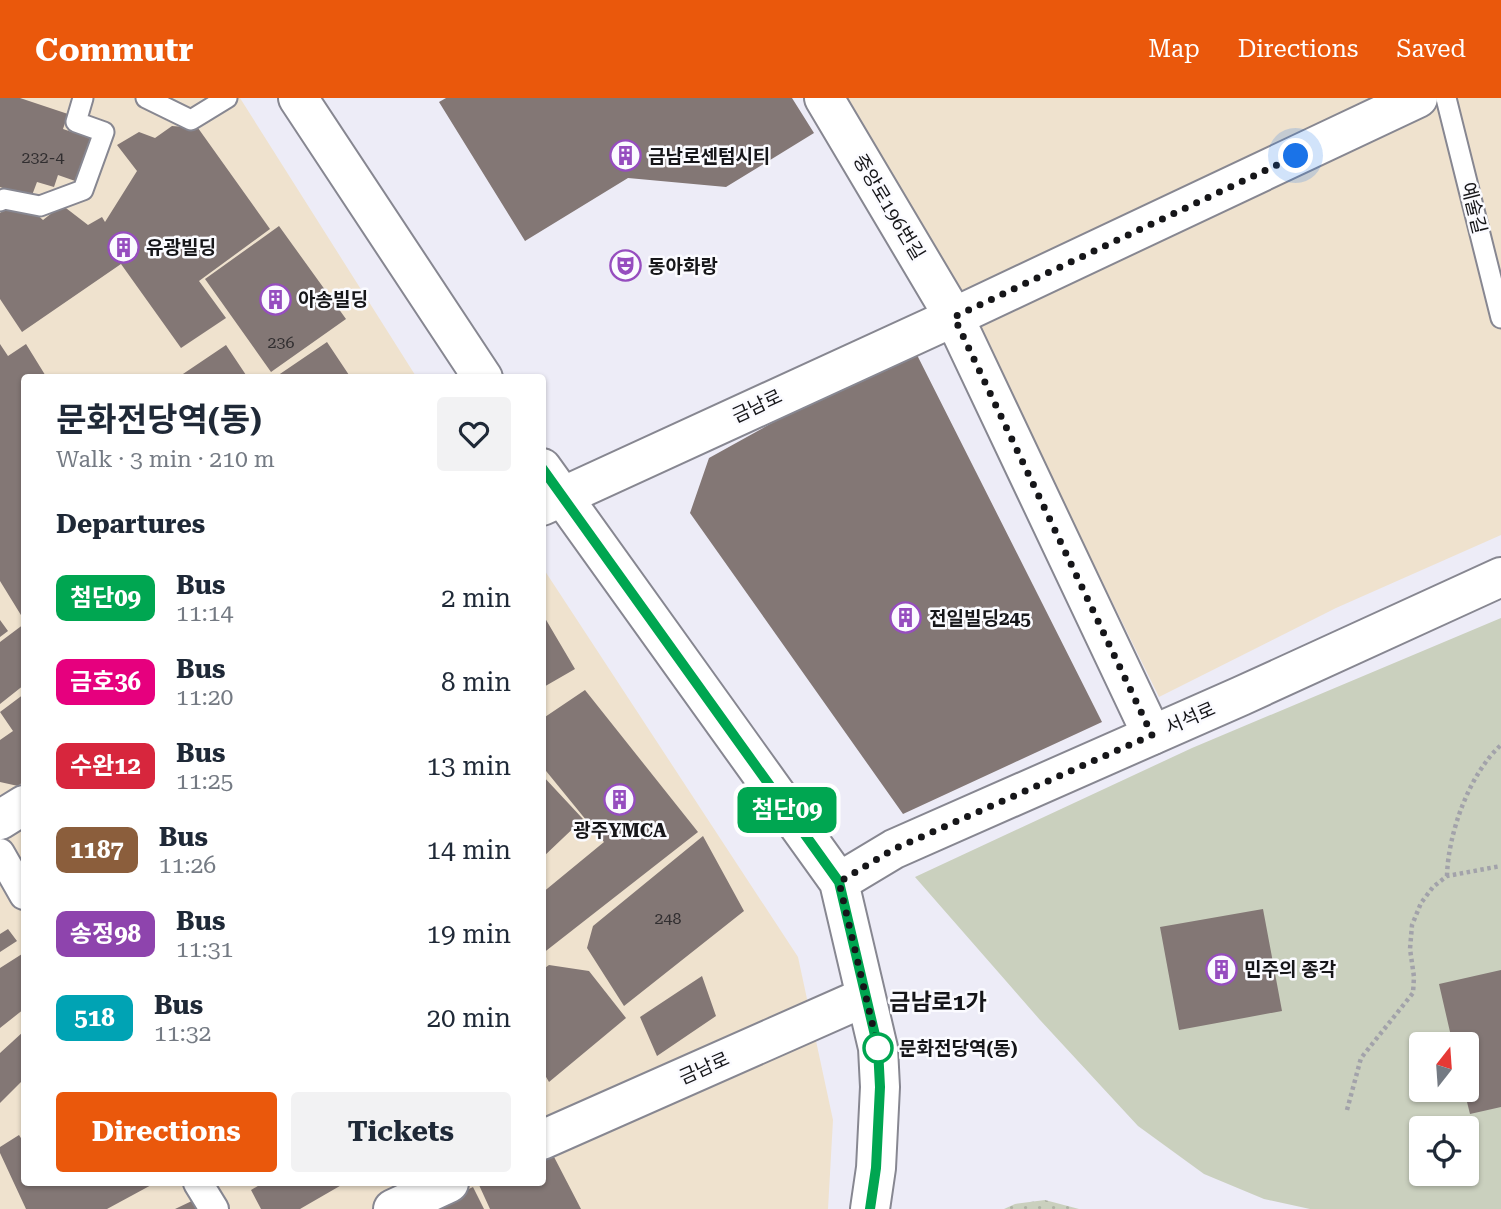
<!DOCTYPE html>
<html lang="en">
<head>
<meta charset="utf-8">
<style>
	:root { --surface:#fff; --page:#f2f2f3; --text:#1f2937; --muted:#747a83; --accent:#ea580c }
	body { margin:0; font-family:"Roboto Serif","Noto Sans KR",serif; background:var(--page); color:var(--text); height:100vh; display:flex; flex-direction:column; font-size:26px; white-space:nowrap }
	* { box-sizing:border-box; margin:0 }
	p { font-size:23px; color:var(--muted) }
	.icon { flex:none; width:38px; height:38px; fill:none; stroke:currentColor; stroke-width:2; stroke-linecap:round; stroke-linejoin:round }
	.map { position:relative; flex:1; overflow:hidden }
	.panel { position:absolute; left:21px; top:276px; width:525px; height:812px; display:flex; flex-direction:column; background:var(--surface); border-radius:7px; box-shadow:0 2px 5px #0004 }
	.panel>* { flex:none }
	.badge { padding:0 14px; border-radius:10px; font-size:24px; line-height:46px }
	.needle { width:46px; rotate:17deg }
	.controls { position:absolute; left:1409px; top:934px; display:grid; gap:14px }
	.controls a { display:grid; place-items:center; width:70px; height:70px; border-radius:7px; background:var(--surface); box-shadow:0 2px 5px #0004; font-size:35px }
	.you { position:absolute; width:35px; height:35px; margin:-18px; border:5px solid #fff; border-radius:50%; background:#1a73e8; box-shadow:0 0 0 10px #1a73e833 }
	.map>.badge { position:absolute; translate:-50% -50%; box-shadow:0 0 0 4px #fff }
	h2 { padding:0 35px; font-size:26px; line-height:63px }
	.round { display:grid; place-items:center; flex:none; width:74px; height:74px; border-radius:7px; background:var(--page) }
	.overview { display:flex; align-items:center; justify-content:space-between; height:119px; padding:0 35px }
	h1 { font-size:33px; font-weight:700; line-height:52px }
	.action { display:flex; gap:14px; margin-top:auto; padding:14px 35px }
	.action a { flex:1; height:80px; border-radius:7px; background:var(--accent); color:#fff; font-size:28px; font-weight:700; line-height:80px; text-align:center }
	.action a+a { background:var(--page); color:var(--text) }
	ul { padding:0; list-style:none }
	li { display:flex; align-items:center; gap:21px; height:84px; padding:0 35px }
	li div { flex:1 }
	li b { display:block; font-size:26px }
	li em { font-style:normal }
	li .badge { min-width:77px; font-weight:700; text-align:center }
	header { display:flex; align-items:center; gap:42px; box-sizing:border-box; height:98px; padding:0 35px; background:var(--accent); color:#fff }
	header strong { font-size:33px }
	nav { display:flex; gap:38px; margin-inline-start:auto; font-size:24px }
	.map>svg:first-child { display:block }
</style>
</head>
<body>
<header>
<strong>Commutr</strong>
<nav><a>Map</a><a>Directions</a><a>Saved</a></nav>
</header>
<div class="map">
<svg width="1501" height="1111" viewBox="0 0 1501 1111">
	<defs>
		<pattern id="garden-dots" width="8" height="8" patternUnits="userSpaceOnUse" patternTransform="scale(1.75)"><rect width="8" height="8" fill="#cad0be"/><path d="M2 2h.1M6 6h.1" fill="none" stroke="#adb2a3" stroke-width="1.8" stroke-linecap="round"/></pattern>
	</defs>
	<rect width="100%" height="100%" fill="#edecf7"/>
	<path fill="#efe2ce" d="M0,0H240L417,280H24V1085H542L543,470L798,859L833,1022L828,1111H0Z
		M848,0H1501V437L1336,510L1159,599L949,172Z"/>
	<path fill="#cad0be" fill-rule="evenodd" d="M1501,520V1111H1310L1264,1101L1204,1076L1138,1028L1040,922L915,779L1192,650ZM1421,947H1466V992H1421ZM1421,1031H1466V1076H1421Z"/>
	<path fill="url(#garden-dots)" d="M1045,1102L1079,1111H1004L1015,1106Z"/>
	<path fill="#837775" d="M0,0H20L68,16L63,31L93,41L78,84L58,77L54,89L37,84L31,100L0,89Z
		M446,0H792L814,35L726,89L628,80L525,143L439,4Z
		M172,28L198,30L270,131L199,183L226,220L181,250L121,166L22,234L0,201V115L7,110L34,114L43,122L62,107L88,127L102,119L105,124L137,73L117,47L139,34L155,40Z
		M279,128L346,221L271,274L205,181Z
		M327,244L351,280H274Z
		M0,246L8,258L26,246L47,280H24V522L0,483Z
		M226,247L248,280H177Z
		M912,247L1102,624L903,716L690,415L709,360Z
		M542,515L575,571L542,590Z
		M0,522L8,533L0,539Z
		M24,526V587L0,606V544Z
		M585,592L698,734L542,856V795L604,744L542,668V621Z
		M24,596V683L18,688L0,684V642L13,633L0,614Z
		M542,677L583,721L542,760Z
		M703,738L744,813L624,908L587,850L593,828Z
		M1263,811L1282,913L1179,932L1160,829Z
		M8,831L17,843L0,854V836Z
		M22,856L24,859V911L0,930V870Z
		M549,867L589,873L626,920L549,984L542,972V872Z
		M1501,872V1009L1470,1016L1464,992H1466V947H1453L1439,886Z
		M702,878L716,918L657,958L640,919Z
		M24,933V981L0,1005V955Z
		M19,1037L24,1045V1085H155L107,1111H26L0,1055V1049Z
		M552,1055L581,1111H490L479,1087L484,1085H542V1060Z
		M263,1085H345L300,1111H261L251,1092Z
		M473,1089L484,1111H426Z
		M196,1101L200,1111H175Z"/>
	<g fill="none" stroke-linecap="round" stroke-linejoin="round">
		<defs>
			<path id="service" d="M146,0L191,22L227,0
				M1446,0L1501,220
				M0,103L4,101L40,108L83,92L104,34L76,24L83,0"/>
			<path id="pedestrian" d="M0,755L24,797
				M198,1085L214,1111"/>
			<path id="minor" d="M824,0L954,219L1152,637
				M542,408L954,219L1418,0
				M0,722L24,707
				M542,1042L865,899
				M393,1111L449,1085"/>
			<path id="tertiary" d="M298,0L483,280
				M542,370L839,784L878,950L880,989L876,1070L870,1111
				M839,784L894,751L1241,598L1501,479"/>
		</defs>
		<use href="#service" stroke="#878791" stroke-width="23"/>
		<use href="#pedestrian" stroke="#878791" stroke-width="32"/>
		<use href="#minor" stroke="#878791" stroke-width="42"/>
		<use href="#tertiary" stroke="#878791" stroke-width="42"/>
		<path stroke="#a2a2aa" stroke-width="4.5" stroke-dasharray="3.5 3.5" stroke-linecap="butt" d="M1447,778C1448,736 1469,676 1501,647
			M1347,1012L1361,960L1413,895L1414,879L1410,851L1412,827L1421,805L1433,789L1447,778L1501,768"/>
		<use href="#service" stroke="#fff" stroke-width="19"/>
		<use href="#pedestrian" stroke="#fff" stroke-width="28"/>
		<use href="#minor" stroke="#fff" stroke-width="38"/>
		<use href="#tertiary" stroke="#fff" stroke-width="38"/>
	</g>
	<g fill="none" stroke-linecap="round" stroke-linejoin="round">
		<defs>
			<path id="line" d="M542,370L839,784L878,950L880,989L876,1070L870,1111"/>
		</defs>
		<use href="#line" stroke="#fff" stroke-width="16"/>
		<use href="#line" stroke="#00a651" stroke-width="10"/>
		<path stroke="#161619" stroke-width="7" stroke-dasharray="0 12.6" d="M878,950L839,784L894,751L1152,637L954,219L1296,58"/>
	</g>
	<defs>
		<symbol id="building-ring" viewBox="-11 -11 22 22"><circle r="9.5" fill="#fbfbff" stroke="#964dbf" stroke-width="1.5"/><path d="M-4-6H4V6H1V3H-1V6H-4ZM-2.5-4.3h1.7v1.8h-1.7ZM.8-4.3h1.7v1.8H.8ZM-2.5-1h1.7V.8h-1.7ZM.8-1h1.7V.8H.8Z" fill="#964dbf"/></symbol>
		<symbol id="theatre-ring" viewBox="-11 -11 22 22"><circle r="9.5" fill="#fbfbff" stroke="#964dbf" stroke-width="1.5"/><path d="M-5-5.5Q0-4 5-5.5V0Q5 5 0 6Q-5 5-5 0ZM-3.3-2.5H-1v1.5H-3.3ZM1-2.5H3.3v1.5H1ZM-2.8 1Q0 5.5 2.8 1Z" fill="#964dbf"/></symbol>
	</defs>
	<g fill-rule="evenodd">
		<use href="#building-ring" x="608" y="40" width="35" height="35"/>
		<use href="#building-ring" x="106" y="132" width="35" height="35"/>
		<use href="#theatre-ring" x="608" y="150" width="35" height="35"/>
		<use href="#building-ring" x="258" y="184" width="35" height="35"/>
		<use href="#building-ring" x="888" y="502" width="35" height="35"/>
		<use href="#building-ring" x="602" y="684" width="35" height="35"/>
		<use href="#building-ring" x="1204" y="854" width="35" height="35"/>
	</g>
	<circle fill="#fff" stroke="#00a651" stroke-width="3.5" cx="878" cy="950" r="14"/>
	<g text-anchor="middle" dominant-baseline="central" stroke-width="5" stroke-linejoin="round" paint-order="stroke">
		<g font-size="16" fill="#312e30">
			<text x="43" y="59">232-4</text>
			<text x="281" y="244">236</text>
			<text x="668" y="820">248</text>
		</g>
		<g font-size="19" font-weight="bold" fill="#161619" stroke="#fbfbff" text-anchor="start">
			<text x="648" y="58">금남로센텀시티</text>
			<text x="146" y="149">유광빌딩</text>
			<text x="648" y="168">동아화랑</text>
			<text x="298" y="201">아송빌딩</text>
			<text x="929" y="520">전일빌딩245</text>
			<text x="620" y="732" text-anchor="middle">광주YMCA</text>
			<text x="1244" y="871">민주의 종각</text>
		</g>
		<g font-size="19" fill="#161619" stroke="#fbfbff">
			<text transform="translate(889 109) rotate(59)">중앙로196번길</text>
			<text transform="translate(1474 110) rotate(76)">예술길</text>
			<text transform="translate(757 308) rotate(-25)">금남로</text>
			<text transform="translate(1190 620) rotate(-24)">서석로</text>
			<text transform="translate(704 970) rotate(-24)">금남로</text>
		</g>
		<g font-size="19" font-weight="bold" fill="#161619" stroke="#fbfbff" text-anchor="start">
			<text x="899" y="950">문화전당역(동)</text>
		</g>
		<g font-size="23" font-weight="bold" fill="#161619" stroke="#fbfbff">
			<text x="938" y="904">금남로1가</text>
		</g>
	</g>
</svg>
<div class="controls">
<a><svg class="needle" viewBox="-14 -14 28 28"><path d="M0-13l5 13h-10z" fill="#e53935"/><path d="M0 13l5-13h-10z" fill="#747a83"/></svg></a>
<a><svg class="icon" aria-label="locate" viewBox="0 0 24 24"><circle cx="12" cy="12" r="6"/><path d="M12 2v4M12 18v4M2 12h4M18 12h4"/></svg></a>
</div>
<div class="you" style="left:1296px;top:58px"></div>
<b class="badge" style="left:787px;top:712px;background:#00a651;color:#fff">첨단09</b>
<section class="panel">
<div class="overview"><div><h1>문화전당역(동)</h1><p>Walk · 3 min · 210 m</p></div><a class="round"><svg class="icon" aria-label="heart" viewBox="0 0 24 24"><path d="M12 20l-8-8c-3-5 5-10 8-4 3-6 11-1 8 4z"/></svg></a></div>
<h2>Departures</h2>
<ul>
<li><span class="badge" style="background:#00a651;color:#fff">첨단09</span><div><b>Bus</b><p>11:14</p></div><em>2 min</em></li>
<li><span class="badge" style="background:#e6007e;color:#fff">금호36</span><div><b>Bus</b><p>11:20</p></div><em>8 min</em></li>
<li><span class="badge" style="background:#d7263d;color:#fff">수완12</span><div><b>Bus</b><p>11:25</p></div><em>13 min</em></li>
<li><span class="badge" style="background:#8b5e3c;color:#fff">1187</span><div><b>Bus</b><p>11:26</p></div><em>14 min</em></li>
<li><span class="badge" style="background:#8e44ad;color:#fff">송정98</span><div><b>Bus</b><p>11:31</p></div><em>19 min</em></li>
<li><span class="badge" style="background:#00a3b4;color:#fff">518</span><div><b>Bus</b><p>11:32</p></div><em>20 min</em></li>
</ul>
<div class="action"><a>Directions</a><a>Tickets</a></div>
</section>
</div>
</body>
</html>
